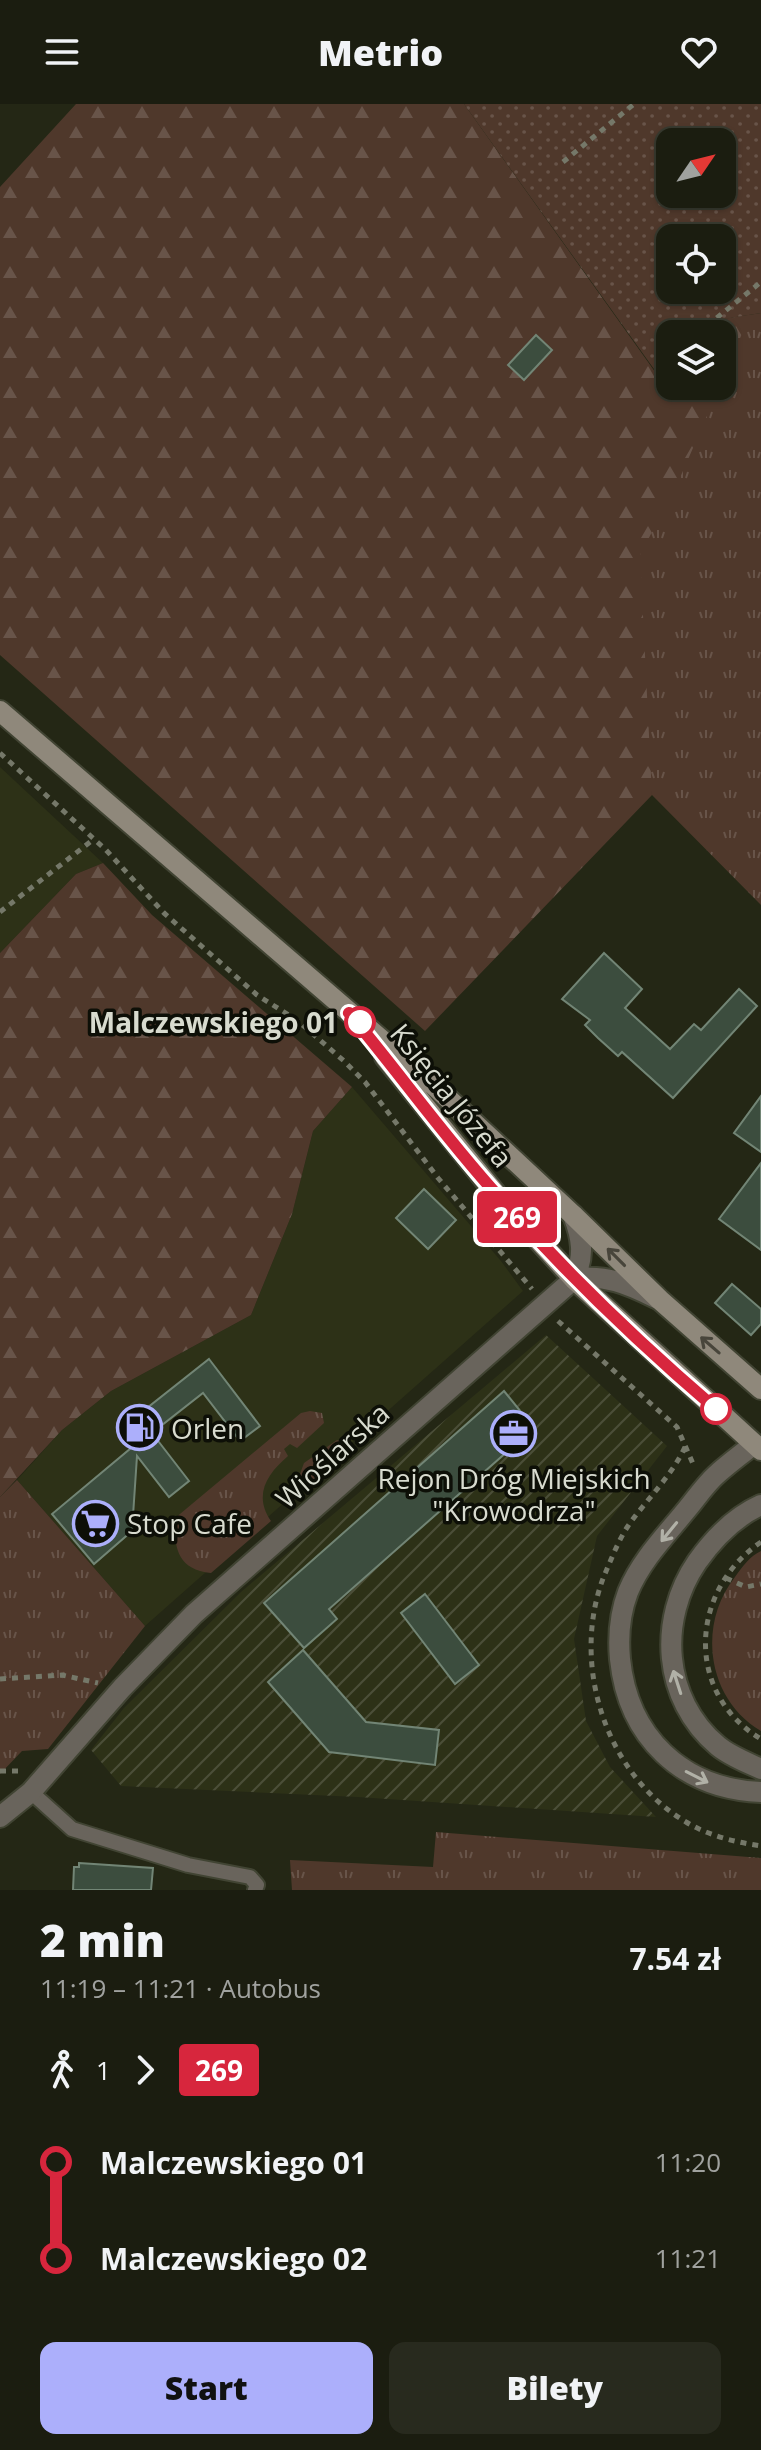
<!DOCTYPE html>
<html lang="pl">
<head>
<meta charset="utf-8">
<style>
	:root { --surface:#1b1d10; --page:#282a1e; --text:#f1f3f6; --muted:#a0a29f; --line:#393b30; --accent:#acaffb }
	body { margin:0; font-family:"Open Sans",sans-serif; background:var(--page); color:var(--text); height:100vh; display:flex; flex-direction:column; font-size:30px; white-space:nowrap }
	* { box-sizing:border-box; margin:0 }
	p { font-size:26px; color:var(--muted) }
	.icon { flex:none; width:44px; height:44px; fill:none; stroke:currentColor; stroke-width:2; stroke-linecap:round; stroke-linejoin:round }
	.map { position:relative; height:1786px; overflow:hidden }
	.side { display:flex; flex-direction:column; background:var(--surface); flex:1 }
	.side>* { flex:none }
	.badge { padding:0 16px; border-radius:6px; font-size:28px; line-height:52px }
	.needle { width:52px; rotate:55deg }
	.controls { position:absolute; left:656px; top:24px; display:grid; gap:16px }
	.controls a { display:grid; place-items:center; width:80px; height:80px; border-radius:16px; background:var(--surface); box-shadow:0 2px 6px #0004,0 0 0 2px var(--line); font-size:40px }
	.map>.badge { position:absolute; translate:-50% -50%; box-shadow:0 0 0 4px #fff }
	.legs { display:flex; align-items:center; gap:12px; height:88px; padding:0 40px; font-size:26px }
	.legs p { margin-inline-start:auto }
	.head { display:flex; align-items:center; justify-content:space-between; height:136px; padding:0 40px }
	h1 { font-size:44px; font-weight:800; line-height:60px }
	.button { display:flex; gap:16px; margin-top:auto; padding:16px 40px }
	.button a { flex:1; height:92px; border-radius:16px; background:var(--accent); color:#111; font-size:32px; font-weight:800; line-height:92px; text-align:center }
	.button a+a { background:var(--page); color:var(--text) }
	ul { padding:0 40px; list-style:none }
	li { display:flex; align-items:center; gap:28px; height:96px; font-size:30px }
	li i { display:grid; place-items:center; width:12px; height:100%; margin:0 10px; background:currentColor }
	li i::after { content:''; width:20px; height:20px; margin:-10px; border:6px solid; border-radius:50%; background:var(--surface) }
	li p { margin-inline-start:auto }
	li:first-child i { background:linear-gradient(#0000 50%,currentColor 0) }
	li:last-child i { background:linear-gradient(currentColor 50%,#0000 0) }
	header { display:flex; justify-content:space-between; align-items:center; height:104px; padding:0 40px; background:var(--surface); font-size:36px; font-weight:800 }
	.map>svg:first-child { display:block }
</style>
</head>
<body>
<header><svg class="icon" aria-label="menu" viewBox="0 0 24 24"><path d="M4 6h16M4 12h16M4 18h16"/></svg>Metrio<svg class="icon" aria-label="heart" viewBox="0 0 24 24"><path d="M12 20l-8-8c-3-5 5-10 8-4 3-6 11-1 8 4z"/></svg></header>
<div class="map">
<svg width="761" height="1786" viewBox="0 0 761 1786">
	<defs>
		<pattern id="industrial-furrows" width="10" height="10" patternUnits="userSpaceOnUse" patternTransform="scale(2)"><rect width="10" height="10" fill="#2d3117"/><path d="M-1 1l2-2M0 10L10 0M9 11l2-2" fill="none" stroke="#4b4e38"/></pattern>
		<pattern id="grass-tufts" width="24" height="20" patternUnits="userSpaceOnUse" patternTransform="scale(2)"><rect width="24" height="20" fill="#4f382b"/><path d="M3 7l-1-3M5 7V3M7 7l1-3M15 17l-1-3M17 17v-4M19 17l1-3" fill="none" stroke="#685449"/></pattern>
		<pattern id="forest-firs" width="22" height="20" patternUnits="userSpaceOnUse" patternTransform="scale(2)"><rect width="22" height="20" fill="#4f382b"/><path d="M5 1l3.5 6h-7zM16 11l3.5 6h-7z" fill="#685449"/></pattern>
		<pattern id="park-dots" width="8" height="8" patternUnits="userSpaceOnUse" patternTransform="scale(2)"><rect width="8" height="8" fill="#4f382b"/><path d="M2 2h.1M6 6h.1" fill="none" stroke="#685449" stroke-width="1.8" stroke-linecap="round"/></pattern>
	</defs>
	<rect width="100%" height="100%" fill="#242715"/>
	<path fill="#2d3117" d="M0,663L103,759L76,770L0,849Z
		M352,983L501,1157L523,1187L145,1522L17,1376L62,1326L111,1287L251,1211L292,1110L313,1027Z"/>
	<path fill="url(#industrial-furrows)" d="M546,1231L667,1342L597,1432L574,1535L586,1617L610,1663L656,1713L358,1693L121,1682L91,1646L124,1604L241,1488Z"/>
	<path fill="url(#grass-tufts)" d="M761,209V801L652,691L597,463L670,273V282H722V230H710L724,215Z
		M310,1307L322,1309L324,1319L297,1344L290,1340L284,1345L288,1352C267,1370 253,1391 271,1417L211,1469C177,1465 175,1445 174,1415L301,1309Z
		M337,1336L340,1337C342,1358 326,1370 311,1382L304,1379L300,1370L304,1359Z
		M17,1376L145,1522L48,1645L22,1647L0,1670V1393Z
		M761,1447V1627C707,1595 697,1521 735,1473C742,1463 750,1452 761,1447Z
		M436,1728L761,1754V1786H292L290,1756L433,1763Z"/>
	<path fill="url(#forest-firs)" d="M76,0H464L663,279L670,273V282H720L679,376L640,451L652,691L425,927L0,551V83Z
		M750,211L722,276V230H710L724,215Z
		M103,759L152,811L352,983L313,1027L292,1110L251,1211L111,1287L62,1326L0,1393V849L76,770Z"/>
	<path fill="url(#park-dots)" fill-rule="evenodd" d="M464,0H761V209L724,215L710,230H670V273L664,279ZM670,38H722V90H670ZM670,134H722V186H670Z"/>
	<path fill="#3c4d3e" stroke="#728575" stroke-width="2" d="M536,231L552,246L524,276L508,261Z
		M604,849L642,885L625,904L670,945L694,920L701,926L739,885L757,902L673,994L622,948L618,952L598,934L585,921L590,916L562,895Z
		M761,992V1048L734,1029Z
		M761,1059V1146L719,1115Z
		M424,1085L456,1116L428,1145L396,1114Z
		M732,1180L761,1205V1220L751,1231L715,1199Z
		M209,1255L260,1322L240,1337L203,1289L152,1329L189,1377L169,1393L137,1352L132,1427L94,1460L52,1410L131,1344L118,1327Z
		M504,1287L534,1324L329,1505L337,1515L304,1544L264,1499Z
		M425,1490L479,1561L455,1580L401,1509Z
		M303,1546L366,1618L439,1626L435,1661L329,1648L268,1578Z
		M79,1759L153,1764L151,1786H73L74,1763H79Z"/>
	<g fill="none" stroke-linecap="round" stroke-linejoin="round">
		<defs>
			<path id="service" d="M31,1688L72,1725L188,1761L250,1773L257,1781L255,1786"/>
			<path id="minor" d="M574,1175C605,1170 628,1180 656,1194
				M0,1713L31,1688L122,1584L194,1510L574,1175C585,1152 582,1134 573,1111"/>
			<path id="tertiary" d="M754,1340C742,1350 728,1360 716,1371C706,1380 697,1393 688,1404C667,1430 641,1456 628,1488C620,1509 618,1533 620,1555C628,1633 682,1685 761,1688
				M761,1401C734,1413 714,1434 697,1458C658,1515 662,1595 718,1642C730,1652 746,1658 761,1665"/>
			<path id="secondary" d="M0,607L427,975L573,1111L660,1196L761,1285
				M385,953L496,1090L574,1175L761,1346"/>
		</defs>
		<use href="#service" stroke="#414433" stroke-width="18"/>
		<use href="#minor" stroke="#414433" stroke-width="24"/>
		<use href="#tertiary" stroke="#414433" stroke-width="24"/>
		<use href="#secondary" stroke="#414433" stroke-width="24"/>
		<path stroke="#757869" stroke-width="5" stroke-dasharray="6 6" stroke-linecap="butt" d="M563,58L634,0
			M698,229L761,178
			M0,649L106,746L164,809L257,891L298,917L344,957L365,978L438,1074L532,1185
			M0,808L94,735
			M558,1217L677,1323L694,1362
			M685,1343C671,1373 646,1396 628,1422C618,1437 611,1456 604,1472C570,1559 605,1670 686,1718C709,1732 735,1738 761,1742
			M761,1438C690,1486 684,1589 761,1635
			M726,1474L746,1483L761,1480
			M0,1575L62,1571L98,1579
			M0,1667H20"/>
		<use href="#service" stroke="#69645c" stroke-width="14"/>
		<use href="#minor" stroke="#69645c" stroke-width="20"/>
		<use href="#tertiary" stroke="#69645c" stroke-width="20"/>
		<use href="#secondary" stroke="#8f887b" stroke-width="20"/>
	</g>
	<defs><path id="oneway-shaft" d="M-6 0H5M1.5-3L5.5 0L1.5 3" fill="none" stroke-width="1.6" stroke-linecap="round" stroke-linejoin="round" transform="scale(2)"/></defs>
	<g stroke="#48453b">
		<use href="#oneway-shaft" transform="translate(616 1153) rotate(-135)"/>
		<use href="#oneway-shaft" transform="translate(710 1241) rotate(-139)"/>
	</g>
	<g stroke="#b1b1a7">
		<use href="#oneway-shaft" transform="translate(669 1428) rotate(129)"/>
		<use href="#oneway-shaft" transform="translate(677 1578) rotate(-108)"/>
		<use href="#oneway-shaft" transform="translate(697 1673) rotate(27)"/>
	</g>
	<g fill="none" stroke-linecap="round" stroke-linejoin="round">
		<defs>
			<path id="line-1" d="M360,918L349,909C400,970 446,1035 499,1093C566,1169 639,1239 716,1305"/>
		</defs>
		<use href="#line-1" stroke="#fff" stroke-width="18"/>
		<use href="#line-1" stroke="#d7263d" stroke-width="12"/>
	</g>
	<defs>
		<symbol id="fuel-ring" viewBox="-11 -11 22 22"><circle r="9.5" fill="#0d0f07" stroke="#acaffb" stroke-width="1.5"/><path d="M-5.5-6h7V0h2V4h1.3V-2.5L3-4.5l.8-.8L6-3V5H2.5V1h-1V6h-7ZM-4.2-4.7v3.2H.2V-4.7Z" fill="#acaffb"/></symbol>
		<symbol id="office-ring" viewBox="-11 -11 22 22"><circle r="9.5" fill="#0d0f07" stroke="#acaffb" stroke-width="1.5"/><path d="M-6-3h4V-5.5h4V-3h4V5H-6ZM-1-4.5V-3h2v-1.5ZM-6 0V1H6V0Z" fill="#acaffb"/></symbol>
		<symbol id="supermarket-ring" viewBox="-11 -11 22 22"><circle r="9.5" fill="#0d0f07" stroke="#acaffb" stroke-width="1.5"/><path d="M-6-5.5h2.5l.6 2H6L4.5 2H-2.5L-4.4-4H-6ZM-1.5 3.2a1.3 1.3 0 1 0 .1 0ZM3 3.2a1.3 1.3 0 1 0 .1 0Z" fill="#acaffb"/></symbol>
	</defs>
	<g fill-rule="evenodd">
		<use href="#fuel-ring" x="114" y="1298" width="51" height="51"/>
		<use href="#office-ring" x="488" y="1304" width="51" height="51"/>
		<use href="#supermarket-ring" x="70" y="1394" width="51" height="51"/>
	</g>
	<g fill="#fff" stroke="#d7263d" stroke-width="4">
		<circle cx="360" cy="918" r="14"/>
		<circle cx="716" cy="1305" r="14"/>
	</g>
	<g text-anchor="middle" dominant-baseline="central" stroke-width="7" stroke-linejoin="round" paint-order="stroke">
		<g font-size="28" font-weight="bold" fill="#d8dbcf" stroke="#0d0f07" text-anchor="end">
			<text x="338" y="918">Malczewskiego 01</text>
		</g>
		<g font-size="28" fill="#d8dbcf" stroke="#0d0f07">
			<text transform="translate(452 991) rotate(51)">Księcia Józefa</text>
			<text transform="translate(332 1351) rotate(-42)">Wioślarska</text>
		</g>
		<g font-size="28" fill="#d8dbcf" stroke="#0d0f07" text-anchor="start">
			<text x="171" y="1324">Orlen</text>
			<text x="514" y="1374" text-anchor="middle">Rejon Dróg Miejskich<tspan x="514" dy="32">"Krowodrza"</tspan></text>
			<text x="127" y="1419">Stop Cafe</text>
		</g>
	</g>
</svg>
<div class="controls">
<a><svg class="needle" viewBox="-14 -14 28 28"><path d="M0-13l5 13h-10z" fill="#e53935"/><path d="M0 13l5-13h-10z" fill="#a0a29f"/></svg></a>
<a><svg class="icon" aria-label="locate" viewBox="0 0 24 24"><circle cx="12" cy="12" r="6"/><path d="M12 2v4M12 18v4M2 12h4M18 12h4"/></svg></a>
<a><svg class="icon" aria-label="layers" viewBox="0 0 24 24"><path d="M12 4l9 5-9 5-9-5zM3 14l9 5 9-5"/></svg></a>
</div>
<b class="badge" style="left:517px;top:1113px;background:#d7263d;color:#fff">269</b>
</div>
<section class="side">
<div class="head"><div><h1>2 min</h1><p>11:19 – 11:21 · Autobus</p></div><b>7.54 zł</b></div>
<div class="legs"><svg class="icon" aria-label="walk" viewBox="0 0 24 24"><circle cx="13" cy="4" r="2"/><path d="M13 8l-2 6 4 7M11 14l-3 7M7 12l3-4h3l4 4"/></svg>1<svg class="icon" aria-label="forward" viewBox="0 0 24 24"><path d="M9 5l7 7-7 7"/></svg><b class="badge" style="background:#d7263d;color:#fff">269</b></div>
<ul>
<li><i style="color:#d7263d"></i><b>Malczewskiego 01</b><p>11:20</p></li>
<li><i style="color:#d7263d"></i><b>Malczewskiego 02</b><p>11:21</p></li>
</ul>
<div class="button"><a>Start</a><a>Bilety</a></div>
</section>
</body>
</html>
